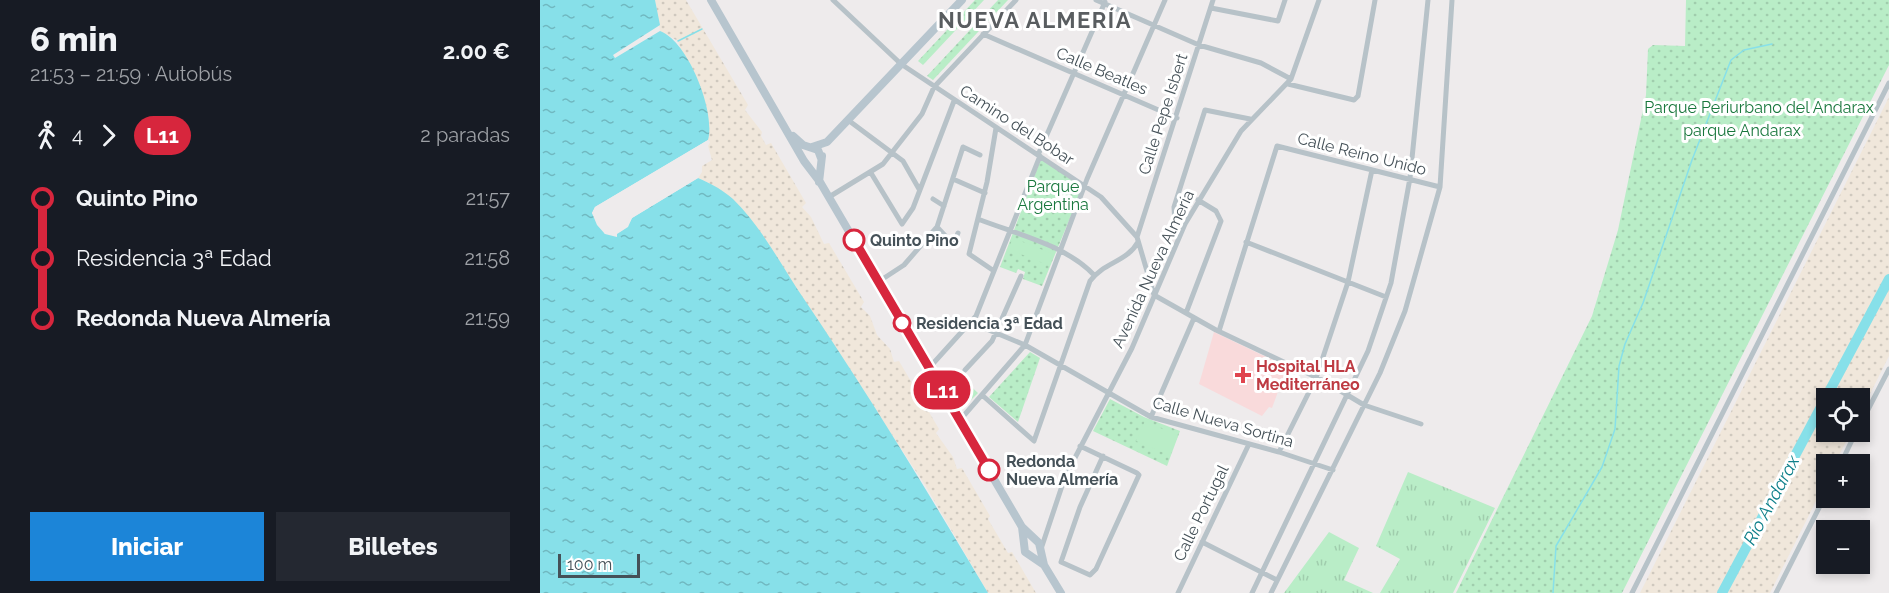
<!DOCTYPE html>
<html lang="es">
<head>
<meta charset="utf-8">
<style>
	:root { --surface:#171b24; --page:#242831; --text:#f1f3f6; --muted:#9ea1a6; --accent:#1c85d8 }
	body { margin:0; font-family:Raleway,sans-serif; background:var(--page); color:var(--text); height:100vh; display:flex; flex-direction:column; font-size:22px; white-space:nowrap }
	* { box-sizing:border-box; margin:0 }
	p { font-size:20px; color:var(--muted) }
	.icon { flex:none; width:33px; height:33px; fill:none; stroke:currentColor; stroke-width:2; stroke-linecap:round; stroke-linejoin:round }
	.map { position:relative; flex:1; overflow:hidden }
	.sheet { display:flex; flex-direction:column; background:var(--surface); width:540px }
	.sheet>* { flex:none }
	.badge { padding:0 12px; border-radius:20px; font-size:21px; line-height:39px }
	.tools { position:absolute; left:1276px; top:388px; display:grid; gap:12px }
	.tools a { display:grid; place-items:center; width:54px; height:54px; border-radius:0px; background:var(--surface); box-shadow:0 3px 9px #0003; font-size:30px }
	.scale { position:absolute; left:18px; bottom:15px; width:82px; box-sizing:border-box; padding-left:6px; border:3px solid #455158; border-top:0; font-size:16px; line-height:21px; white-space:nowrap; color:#455158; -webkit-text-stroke:4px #fff; paint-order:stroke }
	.map>.badge { position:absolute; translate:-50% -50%; box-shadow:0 0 0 3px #fff }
	.legs { display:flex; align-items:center; gap:9px; height:66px; padding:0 30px; font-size:20px }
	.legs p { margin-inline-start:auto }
	.overview { display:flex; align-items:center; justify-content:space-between; height:102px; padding:0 30px }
	h1 { font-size:33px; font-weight:800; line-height:45px }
	.action { display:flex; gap:12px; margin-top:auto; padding:12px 30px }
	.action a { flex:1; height:69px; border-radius:0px; background:var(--accent); color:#fff; font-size:24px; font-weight:800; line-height:69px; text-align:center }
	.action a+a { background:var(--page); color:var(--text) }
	ul { padding:0 30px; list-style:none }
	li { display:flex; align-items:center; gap:21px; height:60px; font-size:22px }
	li i { display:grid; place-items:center; width:9px; height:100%; margin:0 8px; background:currentColor }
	li i::after { content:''; width:15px; height:15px; margin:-8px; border:4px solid; border-radius:50%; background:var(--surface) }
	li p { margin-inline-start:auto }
	li:first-child i { background:linear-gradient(#0000 50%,currentColor 0) }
	li:last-child i { background:linear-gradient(currentColor 50%,#0000 0) }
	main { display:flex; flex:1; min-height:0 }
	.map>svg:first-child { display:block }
</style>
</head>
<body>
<main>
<section class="sheet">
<div class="overview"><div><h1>6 min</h1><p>21:53 – 21:59 · Autobús</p></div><b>2.00 €</b></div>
<div class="legs"><svg class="icon" aria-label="walk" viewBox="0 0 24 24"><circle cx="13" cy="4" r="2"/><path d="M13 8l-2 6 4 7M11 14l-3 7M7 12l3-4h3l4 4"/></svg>4<svg class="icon" aria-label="forward" viewBox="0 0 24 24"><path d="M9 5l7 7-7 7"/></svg><b class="badge" style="background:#d7263d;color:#fff">L11</b><p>2 paradas</p></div>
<ul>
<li><i style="color:#d7263d"></i><b>Quinto Pino</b><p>21:57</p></li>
<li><i style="color:#d7263d"></i><span>Residencia 3ª Edad</span><p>21:58</p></li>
<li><i style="color:#d7263d"></i><b>Redonda Nueva Almería</b><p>21:59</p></li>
</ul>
<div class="action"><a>Iniciar</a><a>Billetes</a></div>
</section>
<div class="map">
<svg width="1349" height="593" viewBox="0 0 1349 593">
	<defs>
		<pattern id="grass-tufts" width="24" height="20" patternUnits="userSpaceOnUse" patternTransform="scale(1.5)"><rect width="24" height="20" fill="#b9edc7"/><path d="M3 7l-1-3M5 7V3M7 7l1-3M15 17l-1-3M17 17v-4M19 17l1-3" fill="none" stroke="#a0cdad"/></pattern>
		<pattern id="sand-dots" width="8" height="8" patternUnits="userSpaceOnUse" patternTransform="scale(1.5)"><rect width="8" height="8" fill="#f0e7db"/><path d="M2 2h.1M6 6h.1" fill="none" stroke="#cfc8be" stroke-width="1.8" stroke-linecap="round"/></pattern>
		<pattern id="park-dots" width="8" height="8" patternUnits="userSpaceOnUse" patternTransform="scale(1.5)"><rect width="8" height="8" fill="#b9edc7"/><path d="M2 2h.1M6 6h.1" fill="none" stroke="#a0cdad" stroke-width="1.8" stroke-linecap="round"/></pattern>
		<pattern id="water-ripples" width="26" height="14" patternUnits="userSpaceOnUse" patternTransform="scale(1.5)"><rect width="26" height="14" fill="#87e0e9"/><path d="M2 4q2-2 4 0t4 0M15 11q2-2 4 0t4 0" fill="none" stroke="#70b8c0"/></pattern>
	</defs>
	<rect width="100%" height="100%" fill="#eeebec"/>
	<path fill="#f9dadb" d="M674,332L747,367L732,408L729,407L722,416L659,384Z"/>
	<path fill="url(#grass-tufts)" d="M868,472L955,508L913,593H840L860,559L836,546Z
		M789,532L819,548L804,580L833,593H744Z"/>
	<path fill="url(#sand-dots)" d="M115,0H146L208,105L205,110L222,132L221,136L226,145L231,143L266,203L262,207L271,217L284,244L289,243L324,302L321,307L330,316L337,335L350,349L354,362L359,361L399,429L396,433L413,457L417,469L422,468L450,516L448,519L468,553L472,552L496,593H448L385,485L211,221C195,203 181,187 158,178L162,172V166L172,160L168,146L170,142L168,140L169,135L138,41L120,31Z
		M1349,97V356L1320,414V399H1287V432H1311L1294,465H1287V479L1230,593H1100Z"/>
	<path fill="url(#park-dots)" d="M435,0H444L383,65L378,61Z
		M458,0H468L393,80L387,76Z
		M1146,0H1349V65L1082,593H916L1052,316L1078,230L1106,95L1108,49L1113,45L1145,46Z
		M501,159L542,185V189L502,286L483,279L485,272L478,269L476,273L460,267Z
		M490,352L500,358L478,422L449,397Z
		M422,378L438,393L421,410L407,387L415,379L418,381Z
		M570,399L604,417L640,431L627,466L553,431Z"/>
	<path fill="#b9edc7" d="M473,238L513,254L508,265L468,249Z
		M605,421L638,436L629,455L596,441Z"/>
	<path fill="url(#water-ripples)" d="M0,0H115L120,25L73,55L75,58L120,31C148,41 176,112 168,140L55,207L52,213L65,234C78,234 86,231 92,218L158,178C170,183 183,190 193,199C222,227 242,267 264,299C329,395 389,494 448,593H0Z"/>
	<path fill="#eeebec" d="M168,140L170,142L165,147L57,209L55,213L59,223L67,231L73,233L85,225L90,216L156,176L158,178L92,218L88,227L77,234V237L65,234L57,225L52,213L55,207Z"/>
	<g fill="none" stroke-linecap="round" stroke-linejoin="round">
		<path stroke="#87e0e9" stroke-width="1.5" d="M138,41L162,29
			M1013,593L1016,546L1062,467L1075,429L1079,366L1085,344L1103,303L1152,160L1191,60L1204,50L1232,44"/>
		<path stroke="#87e0e9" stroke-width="10" d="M1182,593L1349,279"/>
		<path stroke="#b7c2c8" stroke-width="5" d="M293,0L361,64L561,197L597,237L614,295L676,330L784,381L824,405L881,424
			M556,0L659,45L721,63L751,79
			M671,8L738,21L745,0
			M443,34L637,118
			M748,84L814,100L818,96L835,0
			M308,120L363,161L379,189
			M498,155L565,2
			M331,173L362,224L373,208L414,101
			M413,179L445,193
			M289,197L343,164L382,114L394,87L476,0
			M393,199L404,206
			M438,219C476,234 526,245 554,275
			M397,227L413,244L418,233
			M641,232L635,223L634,207L665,110L710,119
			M597,237L673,0
			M706,242L846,297
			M454,271L429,254L447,182L456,128
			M338,282L364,265L397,227L423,147L440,155
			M646,313L681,221L676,211L658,200
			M432,323L485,345L611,417L739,452L793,470
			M679,331L737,146L900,187
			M389,368L436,316L500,156
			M425,370L452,341L481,276
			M442,395L494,441L550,281C564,262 587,262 598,242
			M611,417L654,318
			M420,420L485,345L547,179L625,0
			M1320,425L1349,369
			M540,446L597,473L599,475L556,569L550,575L521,562L540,507L563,456
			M739,452L776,378L808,282L832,170
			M1300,465L1316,432
			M662,542L737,580
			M501,549L525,477L592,348L645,224L701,131L751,79L779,0
			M638,593L709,444
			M712,593L828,351L851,283L870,178L888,0
			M731,593L840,373L865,311L900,187L912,0
			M1092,593L1349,83
			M1236,593L1287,492"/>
		<path stroke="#b7c5ce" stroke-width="8" d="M171,0L264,161L280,182L482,527L499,543L504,565L521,593
			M253,136L263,145L278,150L281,158
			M272,147L287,142L422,0
			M279,182L282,156
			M482,527L485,552L504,565"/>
	</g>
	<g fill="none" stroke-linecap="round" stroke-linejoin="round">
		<defs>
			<path id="line-1" d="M314,240L449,470"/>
		</defs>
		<use href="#line-1" stroke="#fff" stroke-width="14"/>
		<use href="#line-1" stroke="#d7263d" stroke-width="9"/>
	</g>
	<g fill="#fff" stroke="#d7263d" stroke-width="3">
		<circle cx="314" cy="240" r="10"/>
		<circle cx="362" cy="323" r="8"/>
		<circle cx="449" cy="470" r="10"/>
	</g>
	<path fill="#e0444e" stroke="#fff" stroke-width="2" d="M700 366h6v6h6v6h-6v6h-6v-6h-6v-6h6z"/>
	<g text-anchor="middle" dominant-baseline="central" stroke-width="6" stroke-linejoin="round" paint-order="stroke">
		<g font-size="16" fill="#455158" stroke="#fff">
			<text transform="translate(562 71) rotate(23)">Calle Beatles</text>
			<text transform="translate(623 114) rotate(-72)">Calle Pepe Isbert</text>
			<text transform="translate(477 125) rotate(33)">Camino del Bobar</text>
			<text transform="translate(822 154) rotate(14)">Calle Reino Unido</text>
			<text transform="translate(613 269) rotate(-65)">Avenida Nueva Almería</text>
			<text transform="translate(683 422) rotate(16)">Calle Nueva Sortina</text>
			<text transform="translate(661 513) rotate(-64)">Calle Portugal</text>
		</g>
		<g font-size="16" fill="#18773c" stroke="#fff">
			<text x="1219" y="107">Parque Periurbano del Andarax</text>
			<text x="1202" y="130">parque Andarax</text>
			<text x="513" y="186">Parque<tspan x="513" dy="18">Argentina</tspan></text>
		</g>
		<g font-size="16" font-weight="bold" fill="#455158" stroke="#fff" text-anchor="start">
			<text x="330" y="240">Quinto Pino</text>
			<text x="376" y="323">Residencia 3ª Edad</text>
			<text x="466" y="461">Redonda<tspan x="466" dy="18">Nueva Almería</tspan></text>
		</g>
		<g font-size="16" font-weight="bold" fill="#be3a42" stroke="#fff" text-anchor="start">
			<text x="716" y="366">Hospital HLA<tspan x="716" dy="18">Mediterráneo</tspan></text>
		</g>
		<g font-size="18" font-style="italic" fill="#0f808b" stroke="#fff">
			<text transform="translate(1231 500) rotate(-62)">Río Andarax</text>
		</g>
		<g font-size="22" font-weight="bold" letter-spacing="1.5" fill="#595d60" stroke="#fff">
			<text x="495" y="20">NUEVA ALMERÍA</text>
		</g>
	</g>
</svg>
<div class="tools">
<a><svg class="icon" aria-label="locate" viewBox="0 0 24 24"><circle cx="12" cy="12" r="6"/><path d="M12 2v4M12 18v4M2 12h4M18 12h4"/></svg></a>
<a>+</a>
<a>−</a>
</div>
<div class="scale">100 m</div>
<b class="badge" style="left:402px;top:390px;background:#d7263d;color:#fff">L11</b>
</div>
</main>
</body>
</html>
